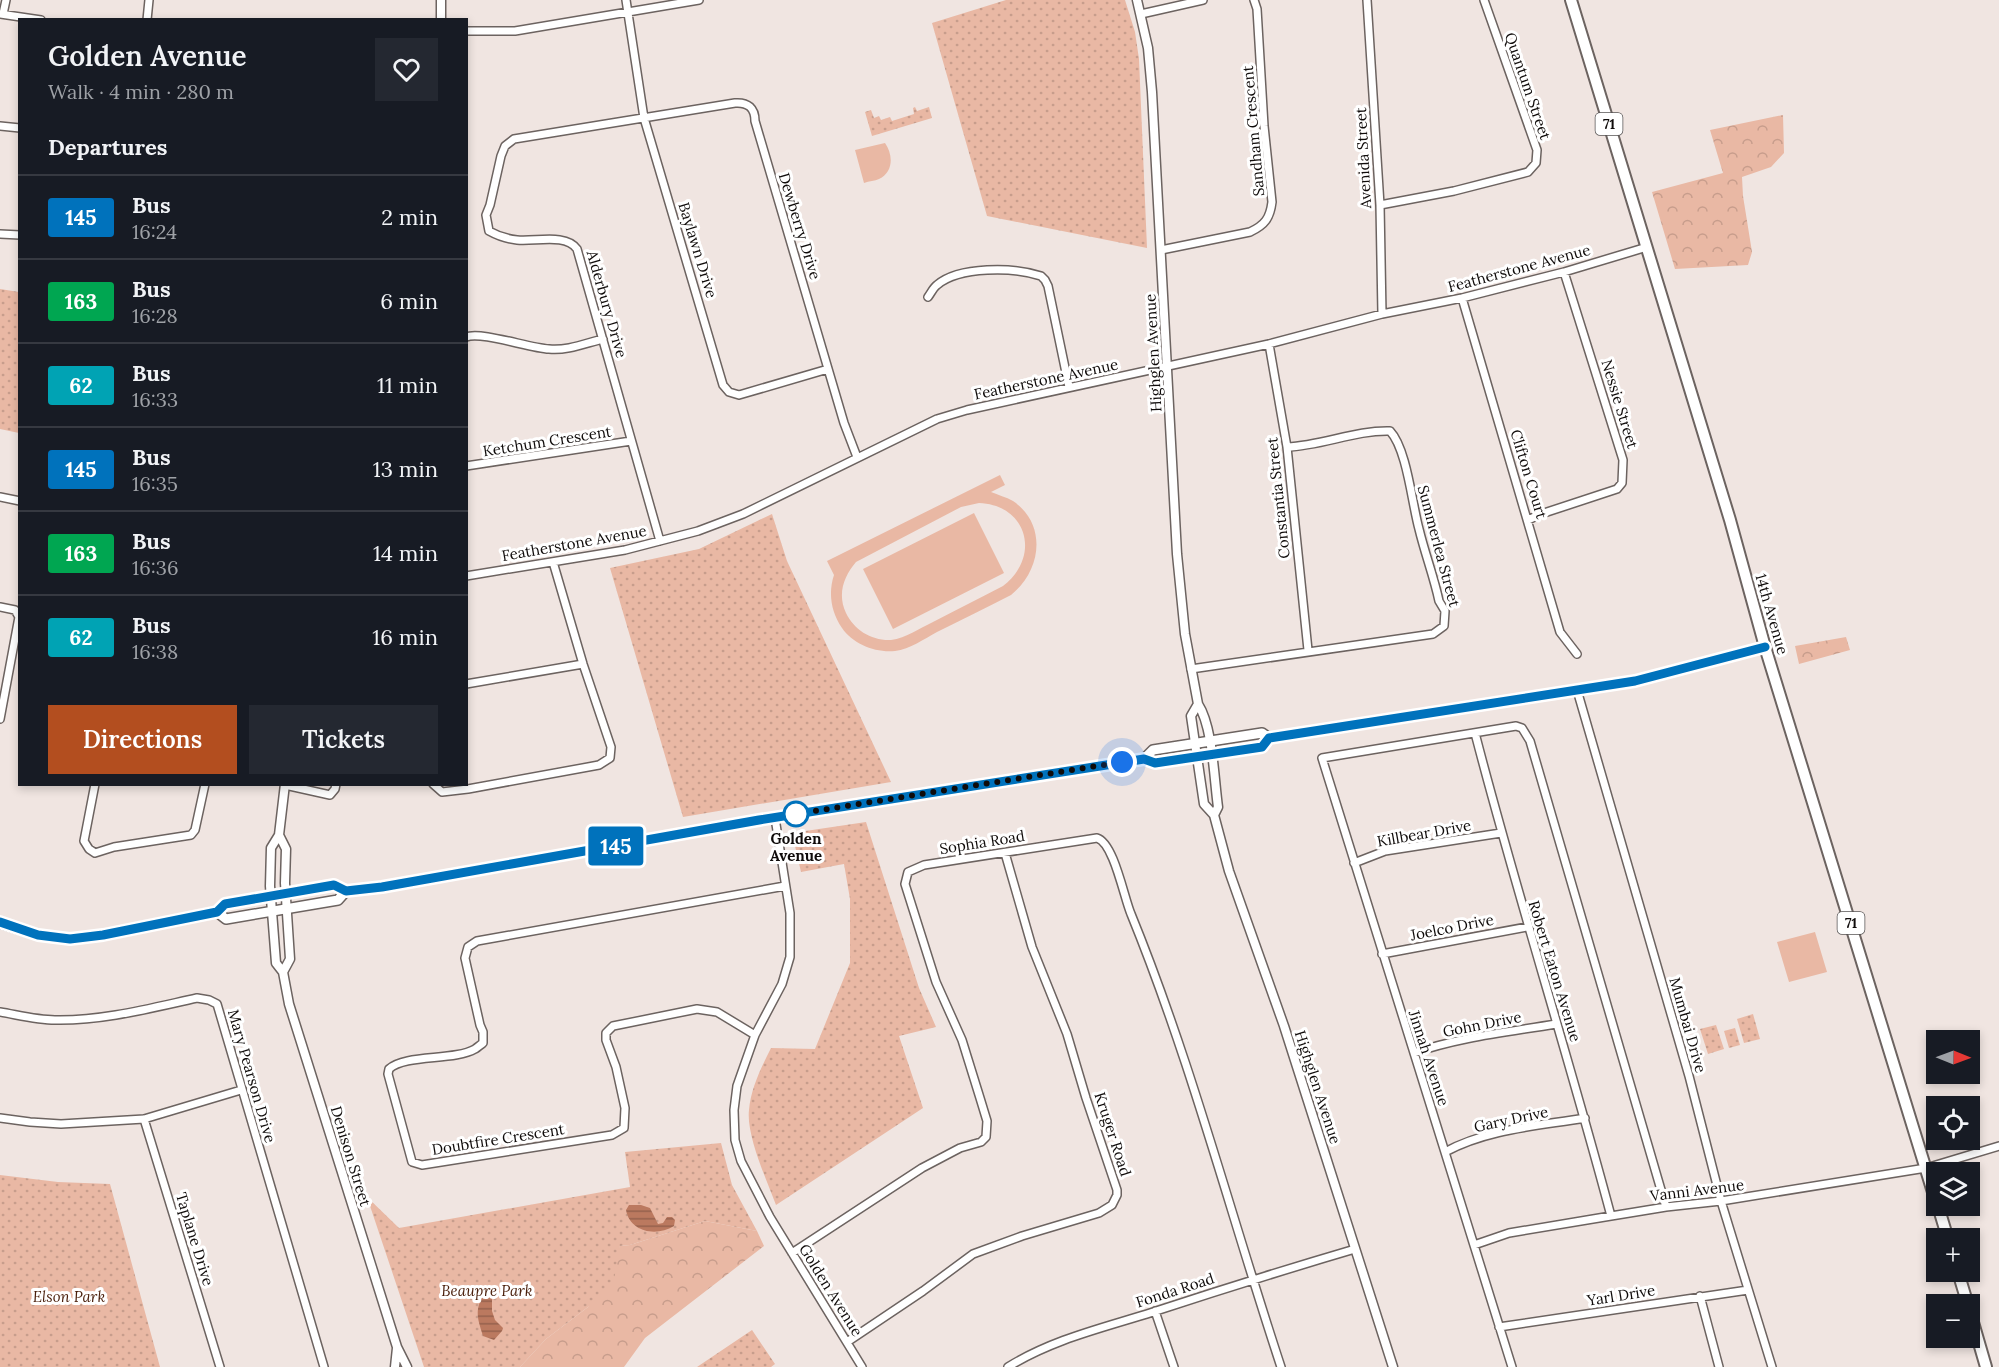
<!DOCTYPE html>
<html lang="en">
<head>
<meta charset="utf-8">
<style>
	:root { --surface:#171b24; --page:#242831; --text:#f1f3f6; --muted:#9ea1a6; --line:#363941; --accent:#b34e1f }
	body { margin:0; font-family:Lora,serif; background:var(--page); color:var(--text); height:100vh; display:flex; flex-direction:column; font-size:22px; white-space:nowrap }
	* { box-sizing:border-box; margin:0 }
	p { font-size:20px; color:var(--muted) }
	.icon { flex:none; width:33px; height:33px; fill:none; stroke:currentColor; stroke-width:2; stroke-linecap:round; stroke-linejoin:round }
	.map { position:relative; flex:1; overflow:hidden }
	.sheet { position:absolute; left:18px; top:18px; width:450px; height:768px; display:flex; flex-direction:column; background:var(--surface); border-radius:0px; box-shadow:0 3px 9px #0003 }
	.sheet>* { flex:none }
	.badge { padding:0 12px; border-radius:4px; font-size:21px; line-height:39px }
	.needle { width:39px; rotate:91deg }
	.fabs { position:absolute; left:1926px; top:1030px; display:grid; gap:12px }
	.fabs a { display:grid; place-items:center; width:54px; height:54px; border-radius:0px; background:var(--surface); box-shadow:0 3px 9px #0003; font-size:30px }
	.you { position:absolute; width:30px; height:30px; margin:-15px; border:4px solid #fff; border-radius:50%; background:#1a73e8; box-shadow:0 0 0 9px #1a73e833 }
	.map>.badge { position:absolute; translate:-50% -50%; box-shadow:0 0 0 3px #fff }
	h2 { padding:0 30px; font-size:22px; line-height:54px }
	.round { display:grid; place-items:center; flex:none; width:63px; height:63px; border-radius:0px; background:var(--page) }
	.summary { display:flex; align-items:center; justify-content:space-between; height:102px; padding:0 30px }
	h1 { font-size:28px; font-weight:600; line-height:45px }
	.primary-button { display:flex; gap:12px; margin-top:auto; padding:12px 30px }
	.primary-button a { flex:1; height:69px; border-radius:0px; background:var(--accent); color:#fff; font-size:24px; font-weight:600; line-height:69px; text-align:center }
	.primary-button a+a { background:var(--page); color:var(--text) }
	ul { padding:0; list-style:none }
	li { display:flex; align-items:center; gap:18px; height:84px; padding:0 30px; border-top:2px solid var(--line) }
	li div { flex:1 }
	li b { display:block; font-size:22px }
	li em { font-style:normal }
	li .badge { min-width:66px; font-weight:700; text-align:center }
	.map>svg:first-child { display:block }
</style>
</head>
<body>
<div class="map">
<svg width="1999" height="1367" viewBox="0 0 1999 1367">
	<defs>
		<pattern id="forest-crowns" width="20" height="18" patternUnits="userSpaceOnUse" patternTransform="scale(1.5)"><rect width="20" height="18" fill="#e9b8a4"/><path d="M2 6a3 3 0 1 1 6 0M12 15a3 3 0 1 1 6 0" fill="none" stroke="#c79d8c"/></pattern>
		<pattern id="park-dots" width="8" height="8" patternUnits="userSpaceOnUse" patternTransform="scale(1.5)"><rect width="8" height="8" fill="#e9b8a4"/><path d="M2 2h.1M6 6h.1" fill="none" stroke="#c79d8c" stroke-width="1.8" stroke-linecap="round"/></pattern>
		<pattern id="water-rules" width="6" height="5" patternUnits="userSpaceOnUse" patternTransform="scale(1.5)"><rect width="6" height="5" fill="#bb795f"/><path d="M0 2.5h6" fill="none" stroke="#96614d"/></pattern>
	</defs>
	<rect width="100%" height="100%" fill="#f0e5e1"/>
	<path fill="#e9b8a4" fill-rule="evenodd" d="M885,143C893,154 894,172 879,179C875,181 869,181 864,183L855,150Z
		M1000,475L1005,485L991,492C998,495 1006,497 1013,501C1048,525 1041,571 1011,595C987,607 962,620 937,632C924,639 910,649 895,651C875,653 853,644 842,628C831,612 828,593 834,575L827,561ZM979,503C1028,505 1041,557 1003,586C980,598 956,610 933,622C920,628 906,638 891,640C872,641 854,630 846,613C837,594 844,576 856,562L961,507Z
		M974,513L1004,573L893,629L863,569Z
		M1815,932L1827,972L1789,982L1777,942Z"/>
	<path fill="url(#forest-crowns)" d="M1783,115L1784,153L1771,167L1742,177L1743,196L1752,252L1748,265L1675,269L1652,192L1723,173L1710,130Z
		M1846,637L1850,650L1799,664L1795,646Z
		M705,1221L757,1231L764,1246L645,1338L624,1367H520L546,1339L588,1307L620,1246L630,1245Z"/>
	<path fill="url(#park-dots)" d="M1006,0H1125L1135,32L1139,59L1147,248L987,216L932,23Z
		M915,107L917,111L929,107L932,118L872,136L865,112L871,110L874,118L879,116L881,120L890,117L892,121L914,114L913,108Z
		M0,289L19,292V433L0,429Z
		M772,514L787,561L891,782L683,817L610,568L699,549Z
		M866,822L919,988L936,1027L899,1036L923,1108L776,1205C767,1181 746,1135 749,1110C751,1088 761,1068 771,1048L815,1049L850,963V899L844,864L801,872L792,833Z
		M1753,1014L1760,1039L1744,1043L1737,1019Z
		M1716,1025L1724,1049L1708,1054L1700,1029Z
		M1735,1028L1740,1045L1729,1048L1724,1031Z
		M721,1143L732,1185L757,1231L705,1221L630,1245L620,1246L614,1280L588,1307L546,1339L520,1367H424L367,1197L399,1228L630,1187L625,1152Z
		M0,1175L58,1182L110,1184L160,1367H0Z
		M752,1330L775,1364L771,1367H697Z"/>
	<path fill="url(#water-rules)" d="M629,1205H641L650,1208L658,1224L663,1223L667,1217H672L675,1220L674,1226C656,1237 630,1232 626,1210Z
		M486,1289H488L492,1292V1311L495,1320L503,1328L502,1331L494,1340L483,1336C476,1314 475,1310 486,1289Z"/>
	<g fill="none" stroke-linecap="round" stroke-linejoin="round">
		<defs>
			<path id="minor" d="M626,0L644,118L723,385L729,392L739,395L828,369
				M1367,0L1380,205L1382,314
				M0,14L41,20
				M3,14L6,0
				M1141,14L1203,0
				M147,20L149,0
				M466,31H515L699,0
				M0,126L20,128
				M1380,205L1454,191L1528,172L1536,163L1537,150L1484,0
				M0,234L20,235
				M1161,250L1250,232C1265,225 1270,218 1272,202L1264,126L1257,9L1254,0
				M928,297C931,293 933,288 937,285C959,266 1014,267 1041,276L1045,280L1048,286L1069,387
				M1462,298L1560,632L1577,654
				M466,337C481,331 529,348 549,349C567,351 586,343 603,339
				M1269,344L1287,447L1308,650
				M466,466L631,441
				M0,497L20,501
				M1528,520L1541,514L1617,489L1622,483L1623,460L1564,272
				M660,541L577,249C566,233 535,242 517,240C507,239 498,236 489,231L486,215L490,205L501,156L505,146L514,139L735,103C748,102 755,108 755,121L844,423L857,457
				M466,576L625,550L698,531L743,514L937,419L967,410L1269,344L1382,314L1462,298L1564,272L1647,247
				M0,607L15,610L19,617L0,719
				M1191,669L1433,634L1444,626L1445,611L1439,601C1434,577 1425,554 1419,529C1412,504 1407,449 1390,431C1355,430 1322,446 1287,447
				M466,684L583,664
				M1577,690L1689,1076L1721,1201L1772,1367
				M1475,733C1517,895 1568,1054 1611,1216
				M95,784L84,841L89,849L95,853L114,847L191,835L195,830L205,784
				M433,784L442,792L468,789L599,765L610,758L611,747L583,664L553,562
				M285,785L330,795L335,789L336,784
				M775,818L790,913V957L782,984L755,1035L737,1086L734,1110L735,1140L741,1161L770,1217L862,1367
				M1354,863L1385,851L1501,833
				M1382,954L1527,927
				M0,1012C18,1015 37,1020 55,1020C103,1021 151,1008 197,998L209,1000L217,1004L324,1367
				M755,1035L717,1012L697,1009L613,1026L606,1033V1040L616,1067L625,1108L624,1128L612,1135L422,1165L412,1162L388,1074L389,1069C405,1054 454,1061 475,1049C478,1047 480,1045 483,1043V1032L480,1025L465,958L468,947L477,941L785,886
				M1414,1053C1459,1037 1509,1032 1556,1024
				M0,1118L30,1122L61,1124L144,1119L241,1090
				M144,1119L220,1367
				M1445,1152C1487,1129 1538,1126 1585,1118
				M1474,1245L1509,1233L1611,1216L1666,1207L1721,1201L1926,1168L1999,1146
				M792,1253L922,1168L960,1148L981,1142L986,1137L987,1121L980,1098L962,1040L936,982L905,884L908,872L924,865L1097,838C1114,843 1124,898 1131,914C1191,1061 1231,1216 1281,1367
				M1700,1296L1719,1367
				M1155,1311L1174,1367
				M1499,1327L1748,1290
				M847,1342L923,1291L973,1254L1022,1236L1099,1213L1112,1205L1117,1195V1190L1086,1098L1067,1034L1032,947L1005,853
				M1008,1367C1053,1339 1103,1328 1153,1312C1220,1290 1287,1269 1355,1249
				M1512,1367L1322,758L1516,726L1522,728L1530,741L1666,1207"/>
			<path id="tertiary" d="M441,0V20
				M1137,0L1148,48L1152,92L1177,554L1185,634L1198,704C1213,727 1214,779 1218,807L1214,815
				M1198,704L1191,716L1204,804L1214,815L1229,871L1284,1026L1393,1367
				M279,835L271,848L270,886L276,963L283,972L289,1004L397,1347L407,1367
				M283,972L290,959L285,883L286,849L279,835L285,784
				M395,1367L397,1348"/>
			<path id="secondary" d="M1144,759L1153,750L1262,733L1269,738
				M217,912L226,919L338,900L346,891
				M0,923L38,935L70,939L103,935L217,912L225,904L334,885L346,891L382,887L759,820L1144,759L1155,763L1262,747L1269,738L1635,681L1765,647"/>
			<path id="primary" d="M1571,0L1730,520L1765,647L1936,1202
				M1938,1206L1948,1239
				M1958,1272L1968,1305
				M1970,1312L1986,1367"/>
		</defs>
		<use href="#minor" stroke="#6c6360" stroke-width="10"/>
		<use href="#tertiary" stroke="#6c6360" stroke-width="11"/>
		<use href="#secondary" stroke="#6c6360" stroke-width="12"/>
		<use href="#primary" stroke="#6c6360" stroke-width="14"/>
		<use href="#minor" stroke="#fff" stroke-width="7"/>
		<use href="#tertiary" stroke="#fff" stroke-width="8"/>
		<use href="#secondary" stroke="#fff" stroke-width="9"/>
		<use href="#primary" stroke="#fff" stroke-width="10"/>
	</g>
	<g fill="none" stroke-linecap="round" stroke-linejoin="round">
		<defs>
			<path id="line" d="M0,922L38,935L70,939L103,935L217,912L225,904L334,885L346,891L382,887L759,820L1100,766L1144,759L1155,763L1262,747L1269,738L1635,681L1765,647"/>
		</defs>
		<use href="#line" stroke="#fff" stroke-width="14"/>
		<use href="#line" stroke="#0072bc" stroke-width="9"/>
		<path stroke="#0f0b0a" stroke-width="6" stroke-dasharray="0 10.8" d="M796,814L790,815L1122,762"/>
	</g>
	<circle fill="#fff" stroke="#0072bc" stroke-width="3" cx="796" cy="814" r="12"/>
	<g text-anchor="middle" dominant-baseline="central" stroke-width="6" stroke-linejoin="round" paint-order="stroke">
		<g fill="#fff" stroke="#575454" stroke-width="1.5">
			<rect x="1595.5" y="113" width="27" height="22" rx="4.5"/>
			<rect x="1837.5" y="912" width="27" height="22" rx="4.5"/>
		</g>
		<g font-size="14" font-weight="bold" fill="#0f0b0a">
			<text x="1609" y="124">71</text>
			<text x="1851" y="923">71</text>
		</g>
		<g font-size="15" fill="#0f0b0a" stroke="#fff">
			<text transform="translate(1528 86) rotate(71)">Quantum Street</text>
			<text transform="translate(1253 131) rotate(-95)">Sandham Crescent</text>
			<text transform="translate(1363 158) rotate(-93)">Avenida Street</text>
			<text transform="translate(800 226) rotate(73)">Dewberry Drive</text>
			<text transform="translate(698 250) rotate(73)">Baylawn Drive</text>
			<text transform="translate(1519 268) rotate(-15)">Featherstone Avenue</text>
			<text transform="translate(607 304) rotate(74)">Alderbury Drive</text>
			<text transform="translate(1153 353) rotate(-93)">Highglen Avenue</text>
			<text transform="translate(1046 379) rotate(-12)">Featherstone Avenue</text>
			<text transform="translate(1620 404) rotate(73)">Nessie Street</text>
			<text transform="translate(547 441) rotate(-9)">Ketchum Crescent</text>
			<text transform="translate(1529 474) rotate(73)">Clifton Court</text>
			<text transform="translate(1278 498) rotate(-96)">Constantia Street</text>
			<text transform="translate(574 543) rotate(-10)">Featherstone Avenue</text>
			<text transform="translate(1439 546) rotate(75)">Summerlea Street</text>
			<text transform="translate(1772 614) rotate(74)">14th Avenue</text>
			<text transform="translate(1424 833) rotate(-10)">Killbear Drive</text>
			<text transform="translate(982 842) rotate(-9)">Sophia Road</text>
			<text transform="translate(1452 927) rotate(-11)">Joelco Drive</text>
			<text transform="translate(1555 971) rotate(73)">Robert Eaton Avenue</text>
			<text transform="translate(1482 1024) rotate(-11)">Gohn Drive</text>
			<text transform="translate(1688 1025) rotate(74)">Mumbai Drive</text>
			<text transform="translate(1429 1058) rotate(72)">Jinnah Avenue</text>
			<text transform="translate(252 1076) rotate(74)">Mary Pearson Drive</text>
			<text transform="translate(1318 1087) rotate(72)">Highglen Avenue</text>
			<text transform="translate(1511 1119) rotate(-12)">Gary Drive</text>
			<text transform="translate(1113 1134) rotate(72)">Kruger Road</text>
			<text transform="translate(498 1139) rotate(-9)">Doubtfire Crescent</text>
			<text transform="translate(351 1156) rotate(73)">Denison Street</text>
			<text transform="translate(1697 1190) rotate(-7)">Vanni Avenue</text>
			<text transform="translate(195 1239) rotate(73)">Taplane Drive</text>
			<text transform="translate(831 1290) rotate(58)">Golden Avenue</text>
			<text transform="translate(1175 1290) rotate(-18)">Fonda Road</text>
			<text transform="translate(1621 1295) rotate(-9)">Yarl Drive</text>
		</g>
		<g font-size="15" font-weight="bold" fill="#0f0b0a" stroke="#fff">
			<text x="796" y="838">Golden<tspan x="796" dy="17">Avenue</tspan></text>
		</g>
		<g font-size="15" font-style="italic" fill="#491e0a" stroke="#fff">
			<text x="487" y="1290">Beaupre Park</text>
			<text x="69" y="1296">Elson Park</text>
		</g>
	</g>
</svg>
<div class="fabs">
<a><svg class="needle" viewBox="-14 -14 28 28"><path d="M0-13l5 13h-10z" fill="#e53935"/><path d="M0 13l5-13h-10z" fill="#9ea1a6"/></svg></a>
<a><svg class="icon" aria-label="locate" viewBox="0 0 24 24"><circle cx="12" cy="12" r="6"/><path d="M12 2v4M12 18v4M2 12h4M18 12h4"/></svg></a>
<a><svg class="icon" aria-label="layers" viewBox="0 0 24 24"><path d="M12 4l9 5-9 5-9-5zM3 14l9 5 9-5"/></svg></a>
<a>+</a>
<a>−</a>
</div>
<div class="you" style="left:1122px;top:762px"></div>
<b class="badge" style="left:616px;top:846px;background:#0072bc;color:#fff">145</b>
<section class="sheet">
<div class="summary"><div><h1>Golden Avenue</h1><p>Walk · 4 min · 280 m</p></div><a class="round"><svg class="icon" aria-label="heart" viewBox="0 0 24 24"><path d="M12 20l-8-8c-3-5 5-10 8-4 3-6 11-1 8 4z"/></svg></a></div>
<h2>Departures</h2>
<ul>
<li><span class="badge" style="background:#0072bc;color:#fff">145</span><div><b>Bus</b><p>16:24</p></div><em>2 min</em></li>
<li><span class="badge" style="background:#00a651;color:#fff">163</span><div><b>Bus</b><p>16:28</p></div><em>6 min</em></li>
<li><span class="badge" style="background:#00a3b4;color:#fff">62</span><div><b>Bus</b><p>16:33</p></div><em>11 min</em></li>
<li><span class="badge" style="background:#0072bc;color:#fff">145</span><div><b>Bus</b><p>16:35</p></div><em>13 min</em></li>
<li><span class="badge" style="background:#00a651;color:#fff">163</span><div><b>Bus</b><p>16:36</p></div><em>14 min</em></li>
<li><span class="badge" style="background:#00a3b4;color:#fff">62</span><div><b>Bus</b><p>16:38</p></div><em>16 min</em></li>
</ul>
<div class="primary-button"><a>Directions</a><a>Tickets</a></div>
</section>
</div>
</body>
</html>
